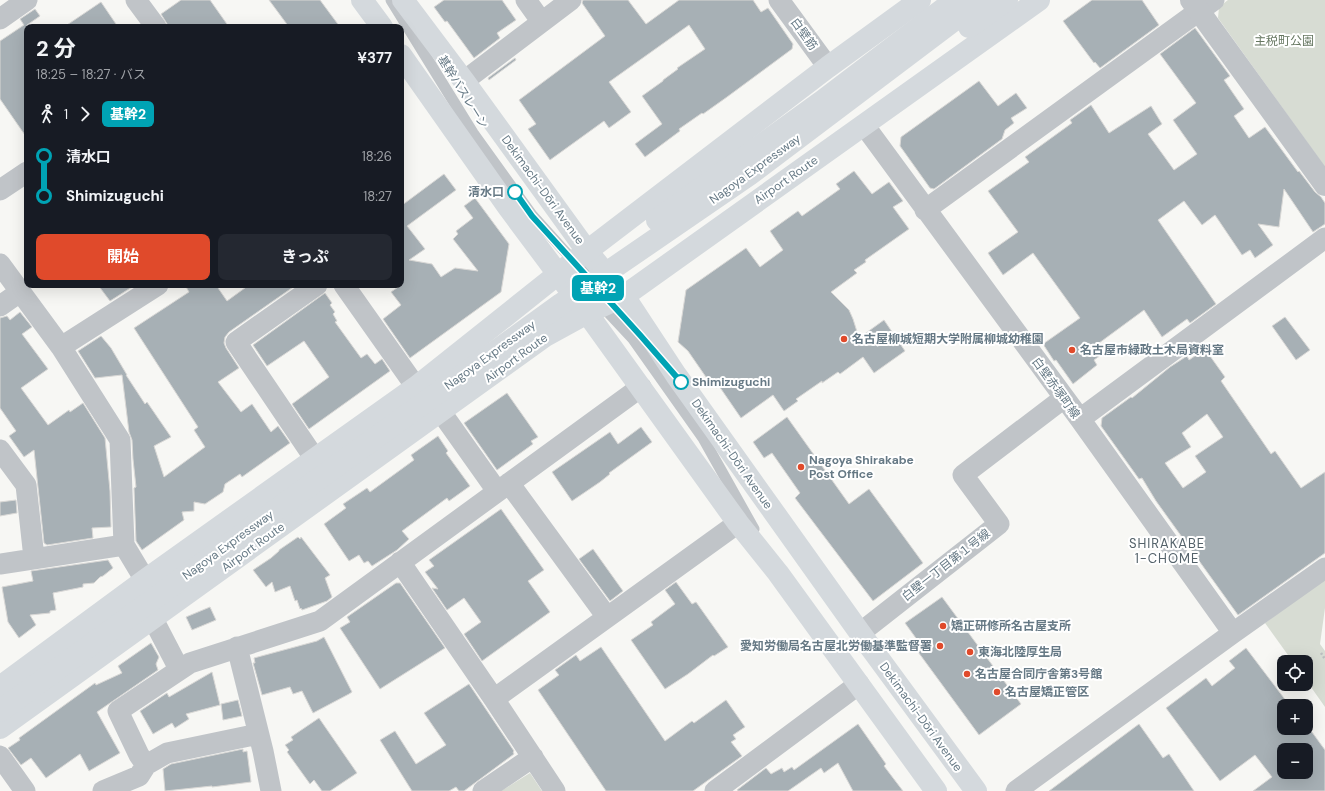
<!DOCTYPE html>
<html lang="ja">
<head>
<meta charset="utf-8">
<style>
	:root { --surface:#171b24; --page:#242831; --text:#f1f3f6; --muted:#9ea1a6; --accent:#e04a2b }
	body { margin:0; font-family:"DM Sans","Noto Sans JP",sans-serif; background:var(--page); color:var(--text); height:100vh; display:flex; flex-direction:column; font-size:15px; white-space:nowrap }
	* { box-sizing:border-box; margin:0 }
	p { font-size:13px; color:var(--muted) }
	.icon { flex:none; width:22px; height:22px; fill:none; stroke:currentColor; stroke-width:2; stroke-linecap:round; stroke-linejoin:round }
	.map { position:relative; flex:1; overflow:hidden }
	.side { position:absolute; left:24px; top:24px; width:380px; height:264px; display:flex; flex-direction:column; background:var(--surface); border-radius:8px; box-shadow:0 4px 16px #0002 }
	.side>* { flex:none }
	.badge { padding:0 8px; border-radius:6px; font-size:14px; line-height:26px }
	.controls { position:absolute; left:1277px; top:655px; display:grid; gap:8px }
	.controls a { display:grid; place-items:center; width:36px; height:36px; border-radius:8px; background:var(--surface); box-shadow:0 4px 16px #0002; font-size:20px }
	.map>.badge { position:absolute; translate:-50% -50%; box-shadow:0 0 0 2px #fff }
	.legs { display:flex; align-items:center; gap:6px; height:44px; padding:0 12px; font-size:13px }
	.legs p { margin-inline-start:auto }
	.head { display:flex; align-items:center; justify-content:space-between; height:68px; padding:0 12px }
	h1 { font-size:22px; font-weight:700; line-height:30px }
	.primary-button { display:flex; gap:8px; margin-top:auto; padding:8px 12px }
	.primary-button a { flex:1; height:46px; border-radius:8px; background:var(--accent); color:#fff; font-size:16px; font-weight:700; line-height:46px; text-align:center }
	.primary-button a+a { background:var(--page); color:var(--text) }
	ul { padding:0 12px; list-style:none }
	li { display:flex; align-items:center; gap:14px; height:40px; font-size:15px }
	li i { display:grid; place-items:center; width:6px; height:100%; margin:0 5px; background:currentColor }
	li i::after { content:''; width:10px; height:10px; margin:-5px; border:3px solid; border-radius:50%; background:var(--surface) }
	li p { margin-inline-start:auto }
	li:first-child i { background:linear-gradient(#0000 50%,currentColor 0) }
	li:last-child i { background:linear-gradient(currentColor 50%,#0000 0) }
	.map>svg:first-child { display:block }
</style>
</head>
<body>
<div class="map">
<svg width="1325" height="791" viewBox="0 0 1325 791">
	<rect width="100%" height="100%" fill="#f7f7f4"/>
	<path fill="#d7dcd3" d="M1228,0H1325V167L1218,18L1219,7Z
		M1325,579V608L1320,644L1325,651V707L1306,680V662H1293L1265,623Z
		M530,773L542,791H501Z"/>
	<path fill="#a7b0b5" stroke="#d9d8d6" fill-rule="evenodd" d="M181,0H210L229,27H169L161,14Z
		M269,0H320L340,27H289Z
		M444,0H502L516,20L497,33L500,38L474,58L447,21L445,22L434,7Z
		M583,0H628L646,24L679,0H753L761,12L768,8L793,44L792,49L727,97L703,114L702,113L679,129L680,131L645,157L635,144L662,124L642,96L663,81V80L678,69L677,68L705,49L689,25L609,82L631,112L609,128L604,121L550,160L528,129L536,124L519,100L605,36L582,3Z
		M1092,0H1142L1159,25L1100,68L1095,62L1094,63L1063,21Z
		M101,2L118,27H64Z
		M35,9L40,16L27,25V138L0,99V41L24,25L20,19Z
		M1195,28L1230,76L1224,80L1244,109L1234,116L1249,138L1265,127L1298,172L1299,171L1315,192L1321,197L1325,203V224L1313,232L1284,189L1279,227L1258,224L1273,245L1255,258L1250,250L1242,255L1215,215L1202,225L1184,201L1158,220L1216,304L1190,323L1187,319L1162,337L1144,310L1095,346L1101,355L1094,360L1097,365L1073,384L1056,360L1054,361L1043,344L1080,318L1033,253L1003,275L988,253L1018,232L988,191L1029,162L1025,157L1072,123L1070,120L1091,105L1109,133L1151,106L1162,124L1148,134L1174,170L1197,154L1173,120L1196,103L1160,54Z
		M515,58L516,60L489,80L488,78Z
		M979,81L998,106L1016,93L1027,108L1011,118L1014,123L1005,130L1002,139L934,189L930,188L900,146L901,137Z
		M854,171L872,194L889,182L903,201L893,207L909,229L865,260L866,262L854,270L857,273L831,292L849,310L853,319L859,338L884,320L905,351L874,373L863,357L840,374L838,372L822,383V381L796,399L798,401L784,411L773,395L741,418L719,386L716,388L709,379L708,380L688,351L678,342L686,290L746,248L760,267L783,250L770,231L798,211L802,216L840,189L836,184Z
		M444,174L456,190L407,226L425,249L409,260L432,264L441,277L455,268L478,271L453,239L458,234L456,231L473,218L464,206L475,198L509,244L501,292L410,358L383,319L401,305L391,292L401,285V206Z
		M98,285H135L110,301Z
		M185,285H216L227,301L249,285H296L229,332L225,337L224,343L226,348L239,368L218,382L241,412L252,404L271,432L278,426L290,443L242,477L240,474L225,484L223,492L205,504L194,502V511L182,512L184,520L142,550L136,541L134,488L136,487L133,459L132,440L129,432L122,375L95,378L78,351L101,336L111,348L127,375H126L145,404L147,402L171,437L154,446L164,477L205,447L194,430L198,427L134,328L189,292Z
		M325,293L332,303L330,305L335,312L333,314L337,321L335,322L361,358L367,354L375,364L382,359L390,371L309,429L292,404L329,377L304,341L267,366L253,345Z
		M20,312L32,327L22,334L48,369L21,388L48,425L69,410L70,412L83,403L105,438L110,491L111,527L92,528L93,538L47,545L44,543L34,450L24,457L9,436L16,431L0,408V318L7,316L10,320Z
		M1285,317L1310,350L1296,360L1272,326Z
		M1205,349L1225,377L1221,381L1271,454L1275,451L1301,488L1325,472V553L1238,615L1156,501L1142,478L1139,479L1101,426L1102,418L1131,397L1132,398L1170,367L1187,356L1189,360ZM1207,414L1223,437L1195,456L1206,472L1183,488L1165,463L1191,447L1182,433Z
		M507,393L538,437L531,441L533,444L497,470L464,423Z
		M787,417L849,504L869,489L923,563L873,601L795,498L800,493L772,453L764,458L753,442Z
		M641,427L652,442L609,473L610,474L600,482L572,501L552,472L610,432L618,444Z
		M438,436L448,451L446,453L470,486L449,501L447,498L402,531L409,539L397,550L372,566L368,561L364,563L359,555L349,561L324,524L346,508L343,504L367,488L370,492L414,460L411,455Z
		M16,500L17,513L0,516V502Z
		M501,509L544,570L528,581L550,612L482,661L464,634L481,622L464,598L447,610L432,588L438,589L425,572L434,566L429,560Z
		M298,537L300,539L301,537L330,575L325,578L332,597L327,601L302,610L301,608L300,609L297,600L295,601L290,586L275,592L272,582L266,587L253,570L271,558L279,551V550Z
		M593,549L623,591L610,601L579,559Z
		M108,560L113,568L103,576L100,577L94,583L83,584V587L53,593L56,610L50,611V613L30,615L36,625L19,638L8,622L2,587L33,581L31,571Z
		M676,582L692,604L696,602L728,647L714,656L713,655L688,674L665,689L631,640L653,625L651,622L675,604L665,590Z
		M396,583H400L445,648L380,689L340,628L350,622L347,617Z
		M942,597L1021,704L979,735L913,645L918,641L905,623Z
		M210,607L216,620L192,630L186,617Z
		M324,637L352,692L349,694L313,713L302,691L293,694L290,687L262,695L253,663H255L254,658L317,641Z
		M151,643L159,657L156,664L158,670L97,712L120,753L89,771L80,754L46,778L31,758L21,765L8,748L20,740L19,738L95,683L96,685L122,673L118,666Z
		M601,647L665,741L692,721L694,723L726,700L745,727L733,735L736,739L731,742L742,756L693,791H606L538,690L559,675L555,670L576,655L580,661Z
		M1246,648L1290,706H1284V728H1309L1325,750V791H1253L1272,777L1255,755L1220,781L1166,708L1206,678L1212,686L1235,668L1229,661ZM1284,750H1306V772H1284Z
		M212,672L220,705L186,714L189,719L175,728L172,723L153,734L140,711L167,693L169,697Z
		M469,684L514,751L513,752L514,754L464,791H459L456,787L449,791H412L380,740L395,731L416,764L446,745L424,713Z
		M238,700L242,716L223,720L221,704Z
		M319,718L357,773L330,791H322L314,780L310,784L287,752L289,750L285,745L293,740L291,737Z
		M858,724L886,764L884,766L903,791H853L838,763L824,773L821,768L788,791H738L737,790L766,768L771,774L782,768L784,772L792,767L794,770Z
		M1139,724L1163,758L1169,754L1194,791H1049Z
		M243,749V752L247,751L251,782L212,787V786L165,791L163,769L171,764Z"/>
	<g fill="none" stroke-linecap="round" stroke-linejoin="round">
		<path stroke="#babdbf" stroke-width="2.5" stroke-dasharray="2 2" stroke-linecap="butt" d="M1321,653L1325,659"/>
		<path stroke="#c0c4c8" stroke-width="11" d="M391,0L473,133L532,215L634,328
			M564,265L633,339L703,438L754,529"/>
		<path stroke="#c0c4c8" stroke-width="21" d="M136,0L156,27
			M526,0L541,21
			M779,0L828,67
			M0,19L27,0
			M464,81L571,0
			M864,125L1080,419L1233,633
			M0,190L27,172
			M925,210L1214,0
			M0,264L61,347L120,440L124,545L0,564
			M344,285L416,387
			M0,306L20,292
			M61,347L158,285
			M441,412L497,491
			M1080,419L1325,238
			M0,450L26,485L34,558
			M315,459L236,342L317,285
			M509,483L607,617
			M124,545L145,580
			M400,562L494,699L555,791
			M153,619L179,669
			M860,633L999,524L963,475L1064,398
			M237,647L263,751L271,791
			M494,699L738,523
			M0,756L25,791
			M146,765L139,755L118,711L190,663L320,621L641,387
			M103,791L139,776L146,765L167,753L258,734
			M483,791L533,757
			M715,791L859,684
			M1016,791L1233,633L1325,568"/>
		<path stroke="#c0c4c8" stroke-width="22" d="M1191,0L1325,185"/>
		<path stroke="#d4d9dd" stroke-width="22" d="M362,0L382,27
			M403,0L464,81L587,251L624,296L676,375L860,633L976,791
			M401,55L508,207L587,313L738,523L778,573L936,791"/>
		<path stroke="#d4d9dd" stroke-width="22" d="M0,687L145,580L416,387L587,251L828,67L920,0
			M0,728L545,336L587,313L624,296L1039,0"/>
		<path stroke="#d4d9dd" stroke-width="22" d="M969,27L1007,0
			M657,220L821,102L955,0
			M0,711L317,480L561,304L749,175L981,0"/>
	</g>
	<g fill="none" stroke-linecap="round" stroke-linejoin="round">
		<defs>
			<path id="line-1" d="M515,192L532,216L640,335L681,382"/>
		</defs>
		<use href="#line-1" stroke="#fff" stroke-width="9"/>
		<use href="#line-1" stroke="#00a3b4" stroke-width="6"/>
	</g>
	<g fill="#fff" stroke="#00a3b4" stroke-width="2">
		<circle cx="515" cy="192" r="7"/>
		<circle cx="681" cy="382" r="7"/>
	</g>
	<g fill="#e04a2b" stroke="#fff" stroke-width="1.5">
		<circle cx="844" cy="339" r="4"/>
		<circle cx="1072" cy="350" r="4"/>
		<circle cx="801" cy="467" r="4"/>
		<circle cx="943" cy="626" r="4"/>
		<circle cx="940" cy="646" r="4"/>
		<circle cx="970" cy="652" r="4"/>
		<circle cx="967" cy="674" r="4"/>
		<circle cx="997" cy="692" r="4"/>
	</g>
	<g text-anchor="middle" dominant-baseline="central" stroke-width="4" stroke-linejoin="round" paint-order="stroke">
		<g font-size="12" fill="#667985" stroke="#fff">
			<text transform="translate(804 34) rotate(54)">白壁筋</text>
			<text transform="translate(463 92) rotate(58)">基幹バスレーン</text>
			<text transform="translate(755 169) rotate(-36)">Nagoya Expressway</text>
			<text transform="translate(786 180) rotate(-35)">Airport Route</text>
			<text transform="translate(543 190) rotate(54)">Dekimachi-Dōri Avenue</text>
			<text transform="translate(490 355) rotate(-36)">Nagoya Expressway</text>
			<text transform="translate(516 358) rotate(-36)">Airport Route</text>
			<text transform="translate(1056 388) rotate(54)">白壁赤塚町線</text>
			<text transform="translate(732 454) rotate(55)">Dekimachi-Dōri Avenue</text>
			<text transform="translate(228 545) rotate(-36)">Nagoya Expressway</text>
			<text transform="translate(253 547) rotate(-36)">Airport Route</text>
			<text transform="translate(946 565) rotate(-38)">白壁一丁目第１号線</text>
			<text transform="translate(921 717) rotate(54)">Dekimachi-Dōri Avenue</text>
		</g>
		<g font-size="12" fill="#667761" stroke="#fff">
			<text x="1284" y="41">主税町公園</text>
		</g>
		<g font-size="12" font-weight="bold" fill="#667985" stroke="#fff" text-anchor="end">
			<text x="504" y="192">清水口</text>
			<text x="692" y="382" text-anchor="start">Shimizuguchi</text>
		</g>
		<g font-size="12" font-weight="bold" fill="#667985" stroke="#fff" text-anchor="start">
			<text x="852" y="339">名古屋柳城短期大学附属柳城幼稚園</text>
			<text x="1080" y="350">名古屋市緑政土木局資料室</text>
			<text x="809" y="460">Nagoya Shirakabe<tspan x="809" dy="14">Post Office</tspan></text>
			<text x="951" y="626">矯正研修所名古屋支所</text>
			<text x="932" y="646" text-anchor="end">愛知労働局名古屋北労働基準監督署</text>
			<text x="978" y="652">東海北陸厚生局</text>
			<text x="975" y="674">名古屋合同庁舎第3号館</text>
			<text x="1005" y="692">名古屋矯正管区</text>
		</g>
		<g font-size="13" letter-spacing="1" fill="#54626a" stroke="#fff">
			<text x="1167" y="543">SHIRAKABE<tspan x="1167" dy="15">1-CHOME</tspan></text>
		</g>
	</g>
</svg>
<div class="controls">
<a><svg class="icon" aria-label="locate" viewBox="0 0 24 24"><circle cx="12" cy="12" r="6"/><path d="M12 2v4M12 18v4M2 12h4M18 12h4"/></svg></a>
<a>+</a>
<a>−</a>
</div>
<b class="badge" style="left:598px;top:288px;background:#00a3b4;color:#fff">基幹2</b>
<section class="side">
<div class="head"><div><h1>2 分</h1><p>18:25 – 18:27 · バス</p></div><b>¥377</b></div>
<div class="legs"><svg class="icon" aria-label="walk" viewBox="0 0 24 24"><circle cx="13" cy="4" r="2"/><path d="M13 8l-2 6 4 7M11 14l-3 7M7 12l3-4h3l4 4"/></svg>1<svg class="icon" aria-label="forward" viewBox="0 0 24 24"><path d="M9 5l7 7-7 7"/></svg><b class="badge" style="background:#00a3b4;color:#fff">基幹2</b></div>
<ul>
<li><i style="color:#00a3b4"></i><b>清水口</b><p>18:26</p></li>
<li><i style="color:#00a3b4"></i><b>Shimizuguchi</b><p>18:27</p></li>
</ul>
<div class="primary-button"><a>開始</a><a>きっぷ</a></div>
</section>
</div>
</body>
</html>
